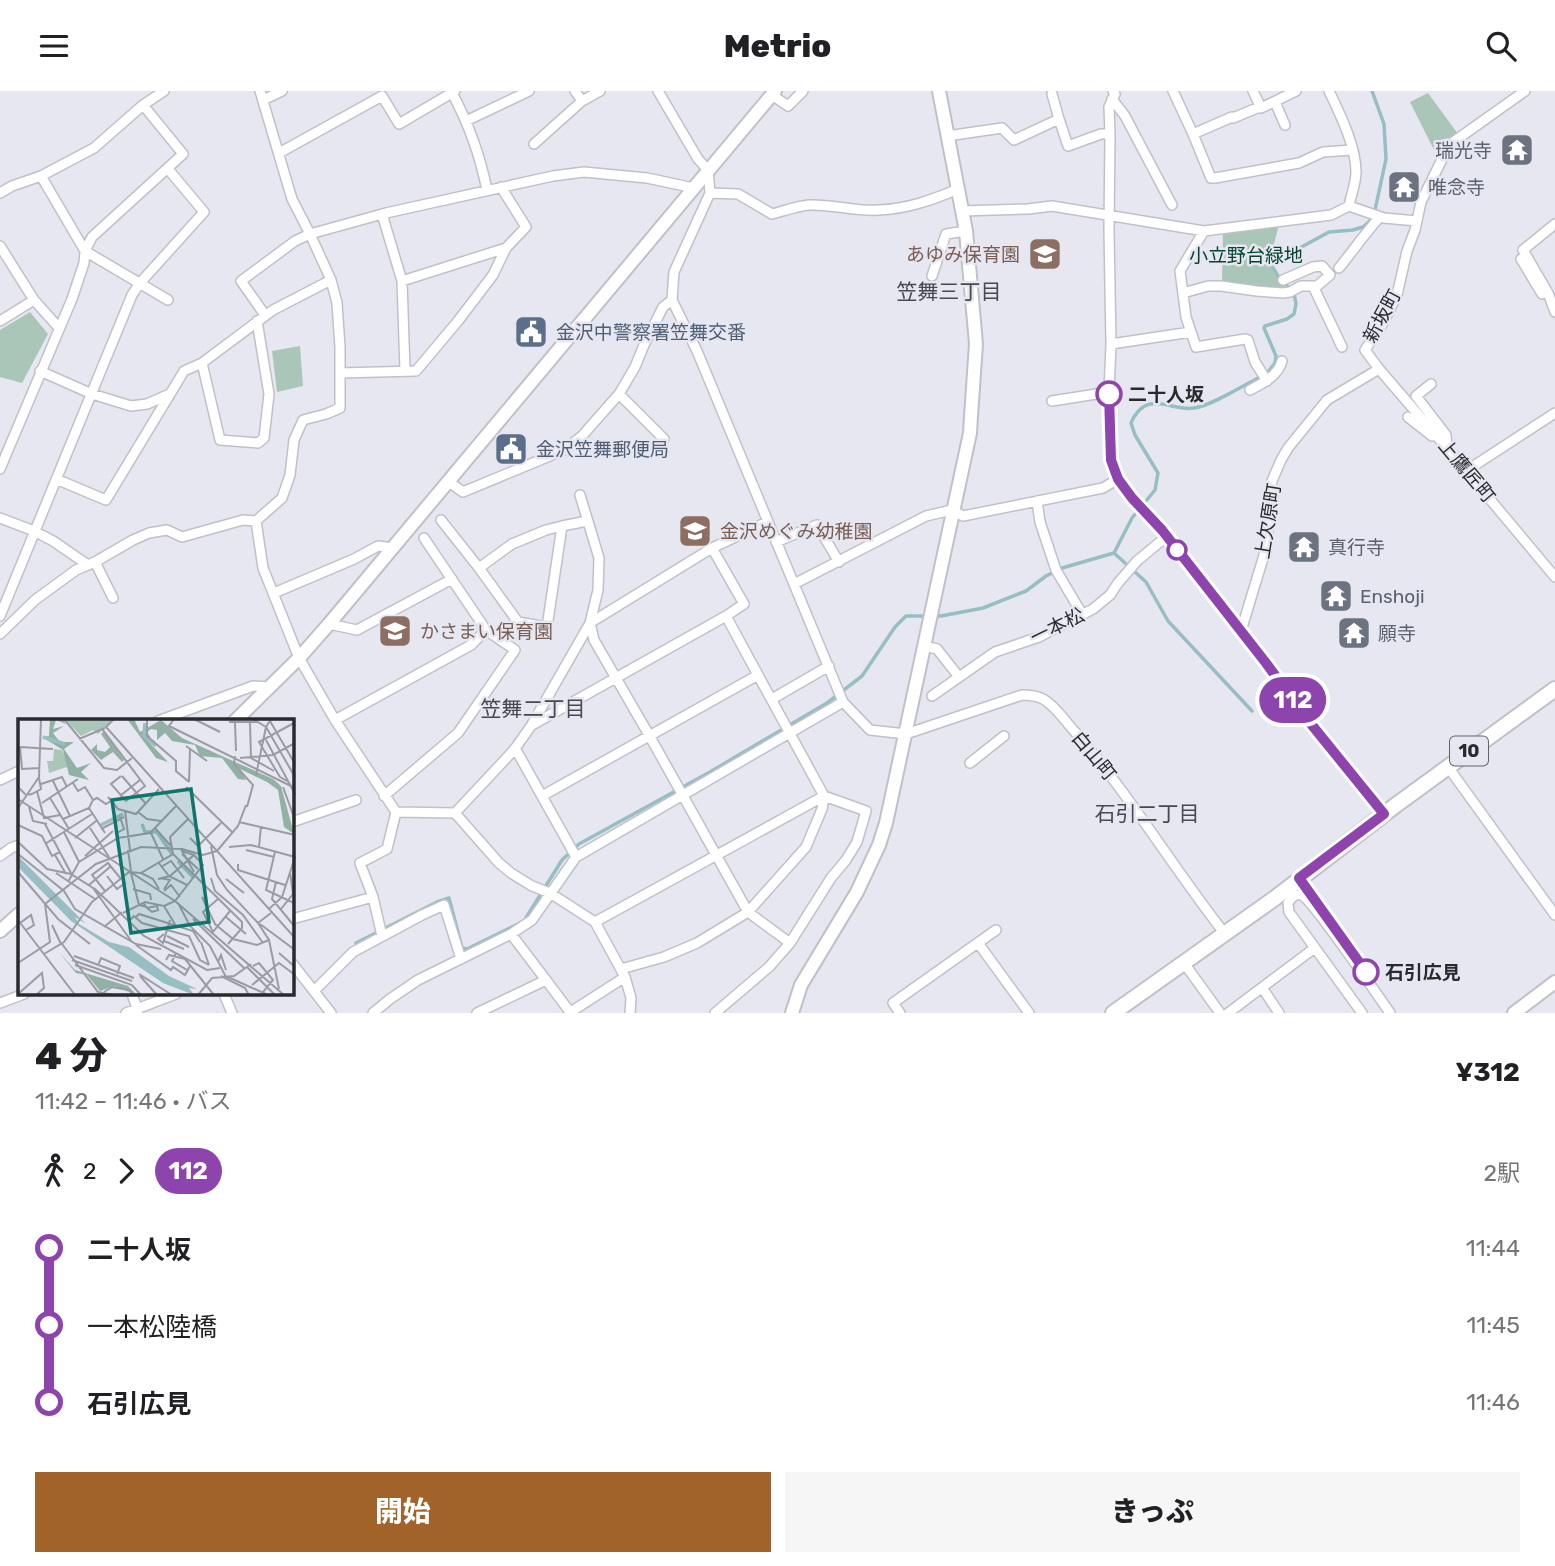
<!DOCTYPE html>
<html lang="ja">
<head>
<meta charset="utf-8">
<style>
	:root { --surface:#fff; --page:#f6f6f6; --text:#202124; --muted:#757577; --accent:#a2632a }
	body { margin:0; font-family:Rubik,"Noto Sans JP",sans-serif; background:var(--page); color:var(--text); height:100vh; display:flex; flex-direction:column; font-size:26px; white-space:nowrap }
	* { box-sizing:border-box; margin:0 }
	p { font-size:23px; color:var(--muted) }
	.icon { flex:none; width:38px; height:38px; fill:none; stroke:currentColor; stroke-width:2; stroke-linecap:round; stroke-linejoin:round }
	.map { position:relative; height:922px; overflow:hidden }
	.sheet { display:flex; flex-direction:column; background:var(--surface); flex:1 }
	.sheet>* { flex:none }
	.badge { padding:0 14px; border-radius:23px; font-size:24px; line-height:46px }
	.map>.badge { position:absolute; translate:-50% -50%; box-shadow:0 0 0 4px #fff }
	.legs { display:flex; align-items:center; gap:10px; height:77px; padding:0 35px; font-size:23px }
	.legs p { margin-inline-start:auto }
	.headline { display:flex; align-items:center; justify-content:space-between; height:119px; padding:0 35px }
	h1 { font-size:38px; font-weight:800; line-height:52px }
	.button { display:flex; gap:14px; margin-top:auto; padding:14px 35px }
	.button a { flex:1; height:80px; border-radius:0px; background:var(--accent); color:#fff; font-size:28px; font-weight:800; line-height:80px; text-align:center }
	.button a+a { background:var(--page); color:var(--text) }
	ul { padding:0 35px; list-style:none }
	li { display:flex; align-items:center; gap:24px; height:77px; font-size:26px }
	li i { display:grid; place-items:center; width:10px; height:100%; margin:0 9px; background:currentColor }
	li i::after { content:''; width:18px; height:18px; margin:-9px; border:5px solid; border-radius:50%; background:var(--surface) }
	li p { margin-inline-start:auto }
	li:first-child i { background:linear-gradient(#0000 50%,currentColor 0) }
	li:last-child i { background:linear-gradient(currentColor 50%,#0000 0) }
	header { display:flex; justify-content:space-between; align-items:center; height:91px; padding:0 35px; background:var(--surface); font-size:32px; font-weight:800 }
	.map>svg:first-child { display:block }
</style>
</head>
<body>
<header><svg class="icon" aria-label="menu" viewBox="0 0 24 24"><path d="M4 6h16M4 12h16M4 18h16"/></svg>Metrio<svg class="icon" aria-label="search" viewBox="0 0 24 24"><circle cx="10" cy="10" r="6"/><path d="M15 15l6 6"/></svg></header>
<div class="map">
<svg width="1555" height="922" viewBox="0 0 1555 922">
	<rect width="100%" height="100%" fill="#e7e7f1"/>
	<path fill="#aac6b8" d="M1428,2L1458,43L1434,59L1410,11Z
		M1279,134L1269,172L1281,193L1285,196L1282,199L1256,197L1222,190L1223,141Z
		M30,221L48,243L22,292L0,286V239Z
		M300,255L303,295L277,301L272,260Z"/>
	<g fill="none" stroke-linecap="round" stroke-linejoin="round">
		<path stroke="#97bec3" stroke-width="3.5" d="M1372,0L1384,33L1386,68L1375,119
			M1291,198L1281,190L1272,175V173L1274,171L1329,141L1353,139L1363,136L1371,129
			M1267,282L1275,272L1276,265L1264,237L1265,235L1287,228L1294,223L1296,213L1294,202
			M1114,462L1146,491L1168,530L1252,620
			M356,852L437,811L449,807L462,857L467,858L524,830L562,769L579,753L710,681L827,612L862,585L895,536L906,525H941L983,517L1026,500L1046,485L1062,477L1114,462L1132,427L1155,399L1158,382L1135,344L1131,332C1134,324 1141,315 1150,313C1164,310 1180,320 1194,317C1211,315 1244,294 1260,286"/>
		<defs>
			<path id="street" d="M451,0C468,31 480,64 487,99
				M575,0L582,10L600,0
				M658,0L698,68L708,79L710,102L674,181L672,209L697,260L843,611L870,639L906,643L1022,604C1030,604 1037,605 1043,608C1056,615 1067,633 1077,643C1131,706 1174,778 1225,843
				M1113,0L1115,3L1109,16L1110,43L1109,139L1111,253L1109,301L1111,369L1118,388L1132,407L1162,439L1266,572L1307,628L1384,724
				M1173,0L1193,43L1211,87H1215L1299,72L1323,61L1352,59
				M1253,0L1261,17
				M1329,0C1340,23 1356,55 1356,81C1356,92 1351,104 1349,115
				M1525,0L1449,54L1421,111L1415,139L1407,160L1397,204L1383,232L1365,259L1379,278L1447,357L1555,486
				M1052,3L1059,28
				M772,4L788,15L803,0
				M1112,8L1125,25L1172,114
				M263,9L282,0
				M1275,11L1285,34
				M466,30L529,0
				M1193,43L1232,26L1233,27L1257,17H1261L1296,0
				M947,45L1002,37L1014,49L1059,28L1068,55L1101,43H1110
				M534,53L582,10
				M279,62L382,5L399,33L455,0
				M41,85L85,160L168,209
				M0,102L12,95L41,85L94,57L143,14L164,0
				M710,102L738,103L772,123C784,120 797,115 809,114C833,113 856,121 879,119C907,118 932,109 958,98
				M962,120L1028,118L1052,115L1204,140L1331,124L1349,115L1384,127L1417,130
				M382,123L402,190L405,280
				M1555,133L1523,159L1548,202L1555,221
				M0,155L34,209L59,237
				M1521,168L1542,203
				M1339,177C1353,160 1365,142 1380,126
				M932,185L946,143L966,140
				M402,190L506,157
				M1313,195L1342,256
				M1183,202L1208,195H1221L1257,200L1283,202L1290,201L1301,195H1317L1330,184L1322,175L1313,176L1283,189
				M265,224L241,190L295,150L310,143L386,122L553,85L584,81L647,87L694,97
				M0,230L34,209
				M257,230L269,303L264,347L258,352L220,349L202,272L273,219L331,189
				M1191,241L1196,256L1245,248L1248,249L1255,271L1267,290
				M1111,253L1191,241L1186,226L1180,180L1204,140
				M40,280L92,303L131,315L147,313L170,303
				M340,282L416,280L458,230L493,184L506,157L526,136L501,96
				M1431,293L1416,305L1446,344L1447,357
				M1250,299C1263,292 1278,285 1282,270
				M619,303L664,348
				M1052,310L1109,301
				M1408,326L1432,345
				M0,378L72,208L84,172L85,160L92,146L183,63L143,14
				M1466,380L1555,322
				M56,388L106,409L184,280L202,272
				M449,391L463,401L564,359L582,345L619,303L635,276L644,254L663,216L672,209
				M1037,410L1040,431L1056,479L1082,523
				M0,427L34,440L53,450L88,474
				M441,429L479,477L518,531L547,536L562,435L587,430
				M256,430L263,477L299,567L335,629L396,721L455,722L499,772L511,782L532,795L550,802L595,831L625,886L631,907L630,922
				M776,451L817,434L839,471
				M95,471L113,507
				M479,477L512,453L546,439L562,435
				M794,493L926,425L952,419L963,425L1103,397L1118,388
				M274,502L354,468L378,455L393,457
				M0,525L132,204L140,192L204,121L168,78
				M590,532L594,549L649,644L748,821L790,852L769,876L715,922
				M590,532L712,457L767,431
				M329,533L357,539L452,488
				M1241,540L1268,451V416L1272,390L1281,369L1288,357L1327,309L1379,278
				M0,543L35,509L76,479L95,471L133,449L149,442L167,439L182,446L243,429L256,430L282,407L290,384L294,349L303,329L326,323L340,317V256L337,212L331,189L310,143L292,108L260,0
				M924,555L937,558L959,586
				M932,605L995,561L1039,546L1093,518L1110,504L1118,492L1137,470L1166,446
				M772,608L829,575
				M335,629L471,554L486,539L424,447
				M158,630L253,595L269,596
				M532,634L726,525
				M515,657L576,766
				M970,672L1004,645
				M1448,676L1555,824
				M0,689L19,680
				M384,705L458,642L515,559L486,539
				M542,705L758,584L726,525L744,513L712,457
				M455,722L514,659L531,635L590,532L598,499L599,467L580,404
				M292,731L356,709
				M0,765L11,757L19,754
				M1299,787L1325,823
				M373,806L382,845
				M292,828L373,806L360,772L387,758L396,721
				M595,831L824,705L866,720L857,751L846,769L831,787L790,852
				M978,852L1029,922
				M292,872L331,922
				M1184,872L1220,922
				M621,878L664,866L697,852L748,821L806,756L822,718L824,705L758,584
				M546,889L570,921
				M1263,898L1279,922
				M314,900L353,861L422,824L444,814L461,868
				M132,903L138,920
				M224,903L232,922
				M0,912L24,903
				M126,922L176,903
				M373,922L390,908L418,889L511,843L532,829L576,766L843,611
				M477,922L546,889L511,843
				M569,922L625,886
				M900,922L893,912L996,839
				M1228,922L1312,859
				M1362,922L1289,821L1288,812C1291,807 1294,803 1301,804C1311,807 1379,906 1390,922"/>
			<path id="secondary" d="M235,630L299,567L329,533L775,0
				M0,840L19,823
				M792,922L801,894L857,801L879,754L886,732L970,342L971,325L976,253L966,140L939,0
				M1514,922L1555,891"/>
			<path id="primary" d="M1113,922L1275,807L1396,714L1555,598"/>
		</defs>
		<use href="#street" stroke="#c0c0c9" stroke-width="12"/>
		<use href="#secondary" stroke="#c0c0c9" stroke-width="16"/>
		<use href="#primary" stroke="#c0c0c9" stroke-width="18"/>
		<use href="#street" stroke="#fff" stroke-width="9"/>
		<use href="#secondary" stroke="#fff" stroke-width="12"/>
		<use href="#primary" stroke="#fff" stroke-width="14"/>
	</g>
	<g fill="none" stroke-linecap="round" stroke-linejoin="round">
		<defs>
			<path id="line-1" d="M1109,303L1111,369L1118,388L1132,407L1162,439L1266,572L1307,628L1384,723L1299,787L1366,881"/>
		</defs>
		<use href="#line-1" stroke="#fff" stroke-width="16"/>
		<use href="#line-1" stroke="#8e44ad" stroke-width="10"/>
	</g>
	<defs>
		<symbol id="temple-square" viewBox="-11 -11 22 22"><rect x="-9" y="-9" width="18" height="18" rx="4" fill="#6b7280" stroke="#e7e7f1"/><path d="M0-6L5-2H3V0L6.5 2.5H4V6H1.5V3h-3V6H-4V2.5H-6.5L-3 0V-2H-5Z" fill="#fff"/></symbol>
		<symbol id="school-square" viewBox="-11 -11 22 22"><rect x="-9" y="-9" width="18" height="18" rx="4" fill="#8d6e63" stroke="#e7e7f1"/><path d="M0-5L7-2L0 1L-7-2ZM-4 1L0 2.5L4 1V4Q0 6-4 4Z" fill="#fff"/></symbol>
		<symbol id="civic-square" viewBox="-11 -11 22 22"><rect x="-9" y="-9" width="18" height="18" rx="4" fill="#5c6f8a" stroke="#e7e7f1"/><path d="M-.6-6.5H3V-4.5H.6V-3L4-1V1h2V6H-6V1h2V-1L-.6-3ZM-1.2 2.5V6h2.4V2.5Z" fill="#fff"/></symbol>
	</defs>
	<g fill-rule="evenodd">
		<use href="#temple-square" x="1498" y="40" width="38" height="38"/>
		<use href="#temple-square" x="1385" y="77" width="38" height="38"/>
		<use href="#school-square" x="1026" y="144" width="38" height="38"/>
		<use href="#civic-square" x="512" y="222" width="38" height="38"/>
		<use href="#civic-square" x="492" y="339" width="38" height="38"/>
		<use href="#school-square" x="676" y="421" width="38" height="38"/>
		<use href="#temple-square" x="1285" y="437" width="38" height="38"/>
		<use href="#temple-square" x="1317" y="486" width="38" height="38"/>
		<use href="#school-square" x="376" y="521" width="38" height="38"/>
		<use href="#temple-square" x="1335" y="523" width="38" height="38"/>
	</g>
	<g fill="#fff" stroke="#8e44ad" stroke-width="3.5">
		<circle cx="1109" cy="303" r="12"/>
		<circle cx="1177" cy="459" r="9"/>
		<circle cx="1366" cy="881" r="12"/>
	</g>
	<g text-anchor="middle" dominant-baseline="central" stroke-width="5" stroke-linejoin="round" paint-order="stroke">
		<rect fill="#e7e7f1" stroke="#626368" stroke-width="2" x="1450" y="645.5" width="38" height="29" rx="5"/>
		<g font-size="18" font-weight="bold" fill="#292a2d">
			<text x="1469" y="660">10</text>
		</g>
		<g font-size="19" fill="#5b616d" stroke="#e7e7f1" text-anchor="start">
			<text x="1492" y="59" text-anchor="end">瑞光寺</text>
			<text x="1428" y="96">唯念寺</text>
			<text x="1328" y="456">真行寺</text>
			<text x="1360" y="505">Enshoji</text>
			<text x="1378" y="542">願寺</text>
		</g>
		<g font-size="19" fill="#785e54" stroke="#e7e7f1" text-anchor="start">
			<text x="1020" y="163" text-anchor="end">あゆみ保育園</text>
			<text x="720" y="440">金沢めぐみ幼稚園</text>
			<text x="420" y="540">かさまい保育園</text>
		</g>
		<g font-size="19" fill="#02452f" stroke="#e7e7f1">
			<text x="1246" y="164">小立野台緑地</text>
		</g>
		<g font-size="19" fill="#292a2d" stroke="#e7e7f1">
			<text transform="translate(1382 225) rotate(-62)">新坂町</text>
			<text transform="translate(1467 380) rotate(50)">上鷹匠町</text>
			<text transform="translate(1268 430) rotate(-81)">上欠原町</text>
			<text transform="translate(1057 535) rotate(-26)">一本松</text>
			<text transform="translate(1094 665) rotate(50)">白山町</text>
		</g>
		<g font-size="19" fill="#4e5e75" stroke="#e7e7f1" text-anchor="start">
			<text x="556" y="241">金沢中警察署笠舞交番</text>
			<text x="536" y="358">金沢笠舞郵便局</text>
		</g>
		<g font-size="19" font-weight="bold" fill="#292a2d" stroke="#e7e7f1" text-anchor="start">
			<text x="1128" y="303">二十人坂</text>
			<text x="1385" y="881">石引広見</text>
		</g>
		<g font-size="21" fill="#484850" stroke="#e7e7f1">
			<text x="949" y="200">笠舞三丁目</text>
			<text x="533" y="617">笠舞二丁目</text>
			<text x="1147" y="722">石引二丁目</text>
		</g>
	</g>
	<g transform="translate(18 628)">
		<rect width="276" height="276" fill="#e7e7f1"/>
		<path d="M47,0H95L80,15L75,11L63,17ZM36,30L44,31L52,47L31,54L29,42H35Z" fill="#aac6b8"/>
		<path d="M32,0H45L48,5L38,1L35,10L46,7L35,14L42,23H56L46,30L59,49L73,44L63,53L71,61L51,56L45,31L24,18L31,17ZM109,0H116L122,13L143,1L164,19L255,60L263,67L276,115L266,108L260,71L249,63L222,50L228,61L220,60L204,39L182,37L177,26L154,22L147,14L139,21V11L133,10L129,13L133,19L125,17L150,43L138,39ZM86,12L106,41L104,43L95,33L83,41L67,25L73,31L79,25V31L87,33L92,28L83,15ZM40,232L57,251L110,267L119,276L96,267L82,272L69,256L58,254Z" fill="#91b2a2"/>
		<path d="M0,137L68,205L57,198L61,205L91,223L111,228L151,257L179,270L171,269L176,276L145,264L53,202L0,148Z" fill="#97bec3"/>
		<path fill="none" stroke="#97bec3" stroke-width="3.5" d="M127,4L126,17L138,27M25,18L47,25M124,105L127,113H139L154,135M83,106L105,95M160,142L175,158"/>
		<path fill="none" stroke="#9b9ba3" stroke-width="2" d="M46,0L86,49L99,51L114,39M96,0L88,8L277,219M129,0V17L158,42V52L171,63M156,0L151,7L277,69M176,0L202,13M235,0L248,8L253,0M252,2L277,45M211,3H240M217,4L218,32M232,4L233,39L256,52M248,8L277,58M85,11L127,67L108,82L93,65L103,57M61,20L87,9M248,21L277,75M168,27L189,42M2,28L4,50L21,49M2,28L35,30M217,37L216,45L235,66L229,88M222,39L255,36L277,24M238,56L248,8M104,57L128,85M35,62L52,97M171,63L172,30M271,63L262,58L241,23L276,4M55,64L60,72L67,68L75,81M23,65L44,58L49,68M0,68L8,76L14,75L23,70L21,59M168,68L215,114M265,68L277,101M19,72L26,99L42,96M102,77L122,61M90,78L100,90L118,95L141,70M32,79L51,110M0,80L157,182L266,276M75,81L79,79L88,85L93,82M24,84L60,60M11,88L15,102L29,105M0,89L21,58L23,0M71,89L87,114M107,92L112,131M120,93L129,100L143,102M45,100L71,89L75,81M221,103L277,116M27,105L54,156M0,106L24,117L34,137L42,133M72,109L91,138M137,109L153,127M83,110L106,98M46,113L61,143M133,114L145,140M97,115L106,110L102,98M57,119L78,102M172,119L180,127L203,104M0,123L29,150L53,155L75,169L114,223M27,125L74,95M193,127L199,156L209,171L240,204L253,194M211,128L233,126L277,138L264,178L251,190M241,128L243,107M110,131L113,152M228,131L256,138M199,132L220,107L228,86M257,133L248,171L276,184M0,135L46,172L57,190L118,225L143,230M155,135L224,203V209L210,225M164,135L180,150M37,136L48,155M176,136L164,132L176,153M67,137L95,112M140,143L151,157L169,166M220,145V151L267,166M143,148L153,142L166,159M0,153L40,200L72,225M38,154L77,180M113,154L121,186L129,188M123,154L135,160L141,170M89,157L99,170L107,164L103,159M142,159L152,161L146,170M193,159L197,172L225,196L245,224M208,160L226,174M50,163L61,143L100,119L132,114L158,87M258,163L254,180L277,208M71,166L93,147M76,169L126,217L189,251L202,249M115,170L132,175L133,181M87,172L74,156L90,144L103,160M146,172L153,166L162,178M184,178L197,205L215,220L239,226L251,221M200,180L185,193L195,213L212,192M125,183L128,188L129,189L134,193L140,191L139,187L129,189M160,184L172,207L192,227L208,258M146,187L158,207M263,190L275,175L272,153M105,194L127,183L146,187L157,182L185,146L176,136L152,157L140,160M118,198L121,195L175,212L182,223M208,198L228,215M175,200L227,250M0,201L57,276M112,201L116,197L124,204L171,217L182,241L191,246M2,204L13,196L16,206L8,211M240,204L251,221L261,270M242,205L277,231M34,206L43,225M86,208L104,193M146,215L140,220L145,224L152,201M149,217L171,228M146,222L166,230M183,223L191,246M44,225L80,273L96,276M118,226L153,251L155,248L167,256L172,247M158,234L154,242L169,251M261,234L277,248M26,235L46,223L74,183L111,153L123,154L155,135L152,118L170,100M56,237L116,259M167,240L196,276M54,241L114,262M148,241L151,236L167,240M200,243L203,236L208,251M0,244L32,223L27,185L78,145L123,128L164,130L185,136L199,132M57,246L114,266L123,276M80,247L83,239L102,247L99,255M235,247L241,244L255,261L245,273M229,248L257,276M121,255L154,276M122,257L139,276M203,257L227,269L231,276M210,258L250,276M234,266L261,244L277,256M86,273L94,268L111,271L115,276M0,275L24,254L26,269L18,276M180,276L194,259L216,257L233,245"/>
		<path fill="#0f766e" fill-opacity="0.15" stroke="#0f766e" stroke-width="3.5" d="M173,70L191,203L113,214L94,81Z"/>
		<rect width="276" height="276" fill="none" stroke="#292a2d" stroke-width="3.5"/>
	</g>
</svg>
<b class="badge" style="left:1293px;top:609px;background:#8e44ad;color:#fff">112</b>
</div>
<section class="sheet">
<div class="headline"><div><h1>4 分</h1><p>11:42 – 11:46 · バス</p></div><b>¥312</b></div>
<div class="legs"><svg class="icon" aria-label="walk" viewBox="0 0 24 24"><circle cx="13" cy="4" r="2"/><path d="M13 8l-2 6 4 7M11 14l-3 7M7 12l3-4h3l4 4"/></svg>2<svg class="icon" aria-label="forward" viewBox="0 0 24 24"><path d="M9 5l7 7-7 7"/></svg><b class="badge" style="background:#8e44ad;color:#fff">112</b><p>2駅</p></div>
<ul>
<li><i style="color:#8e44ad"></i><b>二十人坂</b><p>11:44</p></li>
<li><i style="color:#8e44ad"></i><span>一本松陸橋</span><p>11:45</p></li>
<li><i style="color:#8e44ad"></i><b>石引広見</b><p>11:46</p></li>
</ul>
<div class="button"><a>開始</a><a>きっぷ</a></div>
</section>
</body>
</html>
